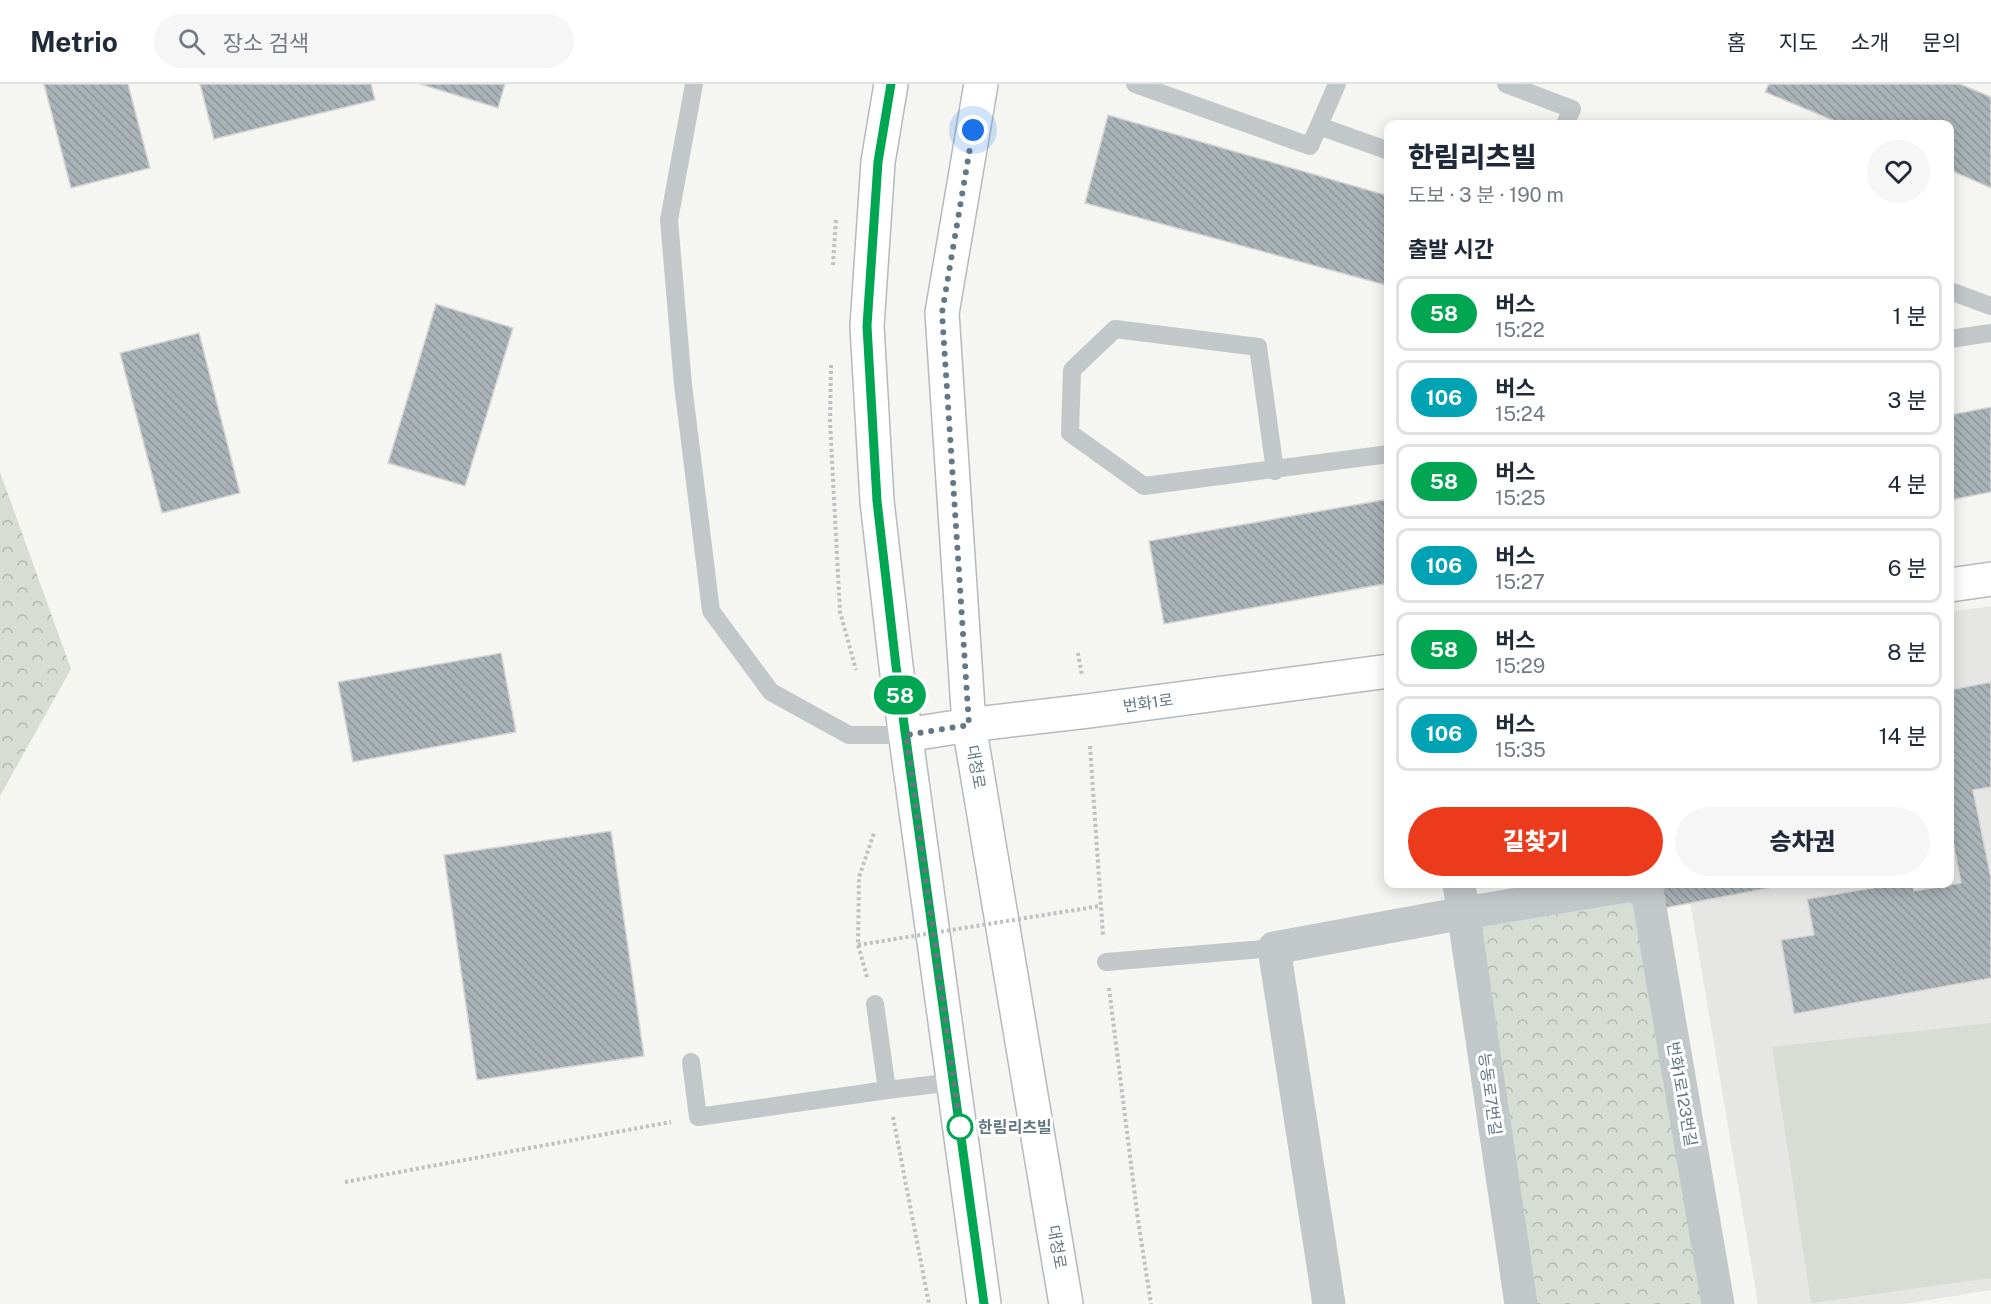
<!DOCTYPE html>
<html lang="ko">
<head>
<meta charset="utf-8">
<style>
	:root { --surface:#fff; --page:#f6f6f7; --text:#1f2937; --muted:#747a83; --line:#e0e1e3; --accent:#eb3b1c }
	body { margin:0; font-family:"Public Sans","Noto Sans KR",sans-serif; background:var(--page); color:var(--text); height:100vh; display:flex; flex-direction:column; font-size:22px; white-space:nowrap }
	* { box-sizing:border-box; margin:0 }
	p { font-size:20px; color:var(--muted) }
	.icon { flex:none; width:33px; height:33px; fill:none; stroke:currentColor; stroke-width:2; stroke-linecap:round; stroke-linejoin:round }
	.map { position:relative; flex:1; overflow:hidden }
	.details { position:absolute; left:1384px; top:36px; width:570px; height:768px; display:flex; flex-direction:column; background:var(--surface); border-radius:12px; box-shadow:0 3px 15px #0003 }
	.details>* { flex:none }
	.badge { padding:0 12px; border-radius:20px; font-size:21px; line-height:39px }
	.you { position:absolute; width:30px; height:30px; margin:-15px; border:4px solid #fff; border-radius:50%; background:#1a73e8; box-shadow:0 0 0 9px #1a73e833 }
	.map>.badge { position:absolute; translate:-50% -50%; box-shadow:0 0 0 3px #fff }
	h2 { padding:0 24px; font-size:22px; line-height:54px }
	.round { display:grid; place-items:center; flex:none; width:63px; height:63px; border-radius:32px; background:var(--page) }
	.head { display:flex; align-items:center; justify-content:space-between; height:102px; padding:0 24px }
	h1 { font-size:28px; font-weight:800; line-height:45px }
	.action { display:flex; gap:12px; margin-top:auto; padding:12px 24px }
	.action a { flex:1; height:69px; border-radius:36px; background:var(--accent); color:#fff; font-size:24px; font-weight:800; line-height:69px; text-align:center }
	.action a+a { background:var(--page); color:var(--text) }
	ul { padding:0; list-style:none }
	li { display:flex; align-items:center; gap:18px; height:75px; margin:0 12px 9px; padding:0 12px; border:3px solid var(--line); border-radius:12px }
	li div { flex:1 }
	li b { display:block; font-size:22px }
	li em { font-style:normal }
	li .badge { min-width:66px; font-weight:700; text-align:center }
	header { display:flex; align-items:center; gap:36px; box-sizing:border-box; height:84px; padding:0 30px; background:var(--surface); border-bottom:2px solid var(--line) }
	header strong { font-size:28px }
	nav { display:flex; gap:33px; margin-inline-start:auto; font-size:21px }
	.search { width:420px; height:54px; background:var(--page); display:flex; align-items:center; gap:15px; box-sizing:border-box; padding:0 21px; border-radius:33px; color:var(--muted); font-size:22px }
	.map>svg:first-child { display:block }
</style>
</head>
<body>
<header>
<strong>Metrio</strong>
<div class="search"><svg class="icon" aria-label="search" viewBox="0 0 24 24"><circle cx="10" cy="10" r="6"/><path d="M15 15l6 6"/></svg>장소 검색</div>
<nav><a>홈</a><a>지도</a><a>소개</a><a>문의</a></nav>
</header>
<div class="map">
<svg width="1991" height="1220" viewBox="0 0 1991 1220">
	<defs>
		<pattern id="forest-crowns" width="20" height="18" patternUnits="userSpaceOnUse" patternTransform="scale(1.5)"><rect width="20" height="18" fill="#d7ddd2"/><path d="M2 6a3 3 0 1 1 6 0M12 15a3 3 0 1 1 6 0" fill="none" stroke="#b2b8b0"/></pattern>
		<pattern id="building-back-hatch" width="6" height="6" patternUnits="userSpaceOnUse" patternTransform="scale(1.5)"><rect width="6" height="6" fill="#a9b3b7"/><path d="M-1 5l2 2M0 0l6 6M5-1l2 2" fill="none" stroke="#8d969a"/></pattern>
	</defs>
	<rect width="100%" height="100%" fill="#f5f5f1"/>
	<path fill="#e6e7e5" d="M1991,522V1206L1905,1220H1758L1687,800H1950V528Z"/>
	<path fill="url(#forest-crowns)" d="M0,388L71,585L0,712Z
		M1638,800L1718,1220H1521L1464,829Z"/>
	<path fill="#d7ddd2" d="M1991,939V1194L1811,1219L1772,963Z"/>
	<path fill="url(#building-back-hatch)" stroke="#d7d6d4" stroke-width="1.5" d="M44,0H128L150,84L71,104Z
		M200,0H371L375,16L214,55Z
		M420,0H505L498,24Z
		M1769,0H1960L1991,13V104L1950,86V40H1842L1765,8Z
		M1108,31L1389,112V202L1085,119Z
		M436,220L513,244L465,402L388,379Z
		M199,249L240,409L162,429L120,269Z
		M1991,323V408L1950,416V331Z
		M1389,415V499L1164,540L1149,457Z
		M501,569L516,648L353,678L338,598Z
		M1991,598V703L1973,706L1991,794V894L1794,930L1781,856L1814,851L1807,815L1896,800H1912L1914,807L1961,799L1950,743V606Z
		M611,747L644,972L477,996L444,771Z
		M1633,800H1768L1769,804L1638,829Z"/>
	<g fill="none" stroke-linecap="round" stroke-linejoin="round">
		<defs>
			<path id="secondary" d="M891,0L878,78L867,242L877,417L896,582L984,1220
				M981,0L942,229L969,641L1066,1220
				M1950,501L1991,495
				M906,651L969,641L1088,627L1389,587"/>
		</defs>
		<use href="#secondary" stroke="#b4babe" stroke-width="36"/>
		<path stroke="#bec0c2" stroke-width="4" stroke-dasharray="3 3" stroke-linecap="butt" d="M833,181L836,135
			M831,281L830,338L840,528L856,586
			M1078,569L1082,592
			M1090,662L1103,852
			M867,893L858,861L859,793L874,749
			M1109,904L1138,1136L1151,1220
			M893,1033L929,1220
			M345,1098L671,1038"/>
		<path stroke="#c2c7c9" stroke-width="18" d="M694,0L669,136L683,301L711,527L771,608L849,651H906
			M1135,0L1310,62L1337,0
			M1506,0L1572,25L1565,40
			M1319,42L1389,67
			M1950,207L1991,222
			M1950,255L1991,249
			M1275,387L1258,263L1115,245L1072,286L1070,349L1144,402L1389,370
			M1106,878L1274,864
			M691,978L698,1033L887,1006L875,920
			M887,1006L954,998"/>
		<path stroke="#c2c7c9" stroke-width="33" d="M1459,800L1521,1220
			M1646,800L1718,1220
			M1329,1220L1274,864L1464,829L1638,800"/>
		<use href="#secondary" stroke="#fff" stroke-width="33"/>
		<path stroke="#bec0c2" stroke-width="4" stroke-dasharray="3 3" stroke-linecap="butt" d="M858,861L1100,822"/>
	</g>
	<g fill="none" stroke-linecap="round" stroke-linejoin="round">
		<defs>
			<path id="line" d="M891,0L878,78L867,242L877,417L896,582L984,1220"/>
		</defs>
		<use href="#line" stroke="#fff" stroke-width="14"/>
		<use href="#line" stroke="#00a651" stroke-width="9"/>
		<path stroke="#637884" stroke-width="6" stroke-dasharray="0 10.8" d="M960,1043L906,651L969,641L942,229L973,46"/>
	</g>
	<circle fill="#fff" stroke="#00a651" stroke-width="3" cx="960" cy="1043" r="12"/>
	<g text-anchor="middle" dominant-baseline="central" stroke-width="6" stroke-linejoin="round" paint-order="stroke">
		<g font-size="16" fill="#637884" stroke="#fff">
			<text transform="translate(1148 619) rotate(-8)">번화1로</text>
			<text transform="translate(976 683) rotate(80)">대청로</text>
			<text transform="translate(1490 1010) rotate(82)">능동로7번길</text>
			<text transform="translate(1682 1010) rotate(80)">번화1로123번길</text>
			<text transform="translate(1057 1163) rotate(80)">대청로</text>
		</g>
		<g font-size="16" font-weight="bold" fill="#637884" stroke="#fff" text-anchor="start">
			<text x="978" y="1043">한림리츠빌</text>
		</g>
	</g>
</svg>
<div class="you" style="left:973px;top:46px"></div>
<b class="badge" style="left:900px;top:611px;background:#00a651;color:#fff">58</b>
<section class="details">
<div class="head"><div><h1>한림리츠빌</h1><p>도보 · 3 분 · 190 m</p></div><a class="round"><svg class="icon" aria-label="heart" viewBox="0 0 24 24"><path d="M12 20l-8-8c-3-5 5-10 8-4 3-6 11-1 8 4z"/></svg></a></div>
<h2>출발 시간</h2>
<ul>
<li><span class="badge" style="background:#00a651;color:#fff">58</span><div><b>버스</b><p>15:22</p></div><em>1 분</em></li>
<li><span class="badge" style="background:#00a3b4;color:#fff">106</span><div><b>버스</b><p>15:24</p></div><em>3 분</em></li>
<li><span class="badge" style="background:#00a651;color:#fff">58</span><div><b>버스</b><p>15:25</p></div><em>4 분</em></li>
<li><span class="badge" style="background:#00a3b4;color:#fff">106</span><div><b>버스</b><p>15:27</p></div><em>6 분</em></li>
<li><span class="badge" style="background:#00a651;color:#fff">58</span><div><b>버스</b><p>15:29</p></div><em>8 분</em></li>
<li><span class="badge" style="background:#00a3b4;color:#fff">106</span><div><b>버스</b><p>15:35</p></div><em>14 분</em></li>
</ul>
<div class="action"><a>길찾기</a><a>승차권</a></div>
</section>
</div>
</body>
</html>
